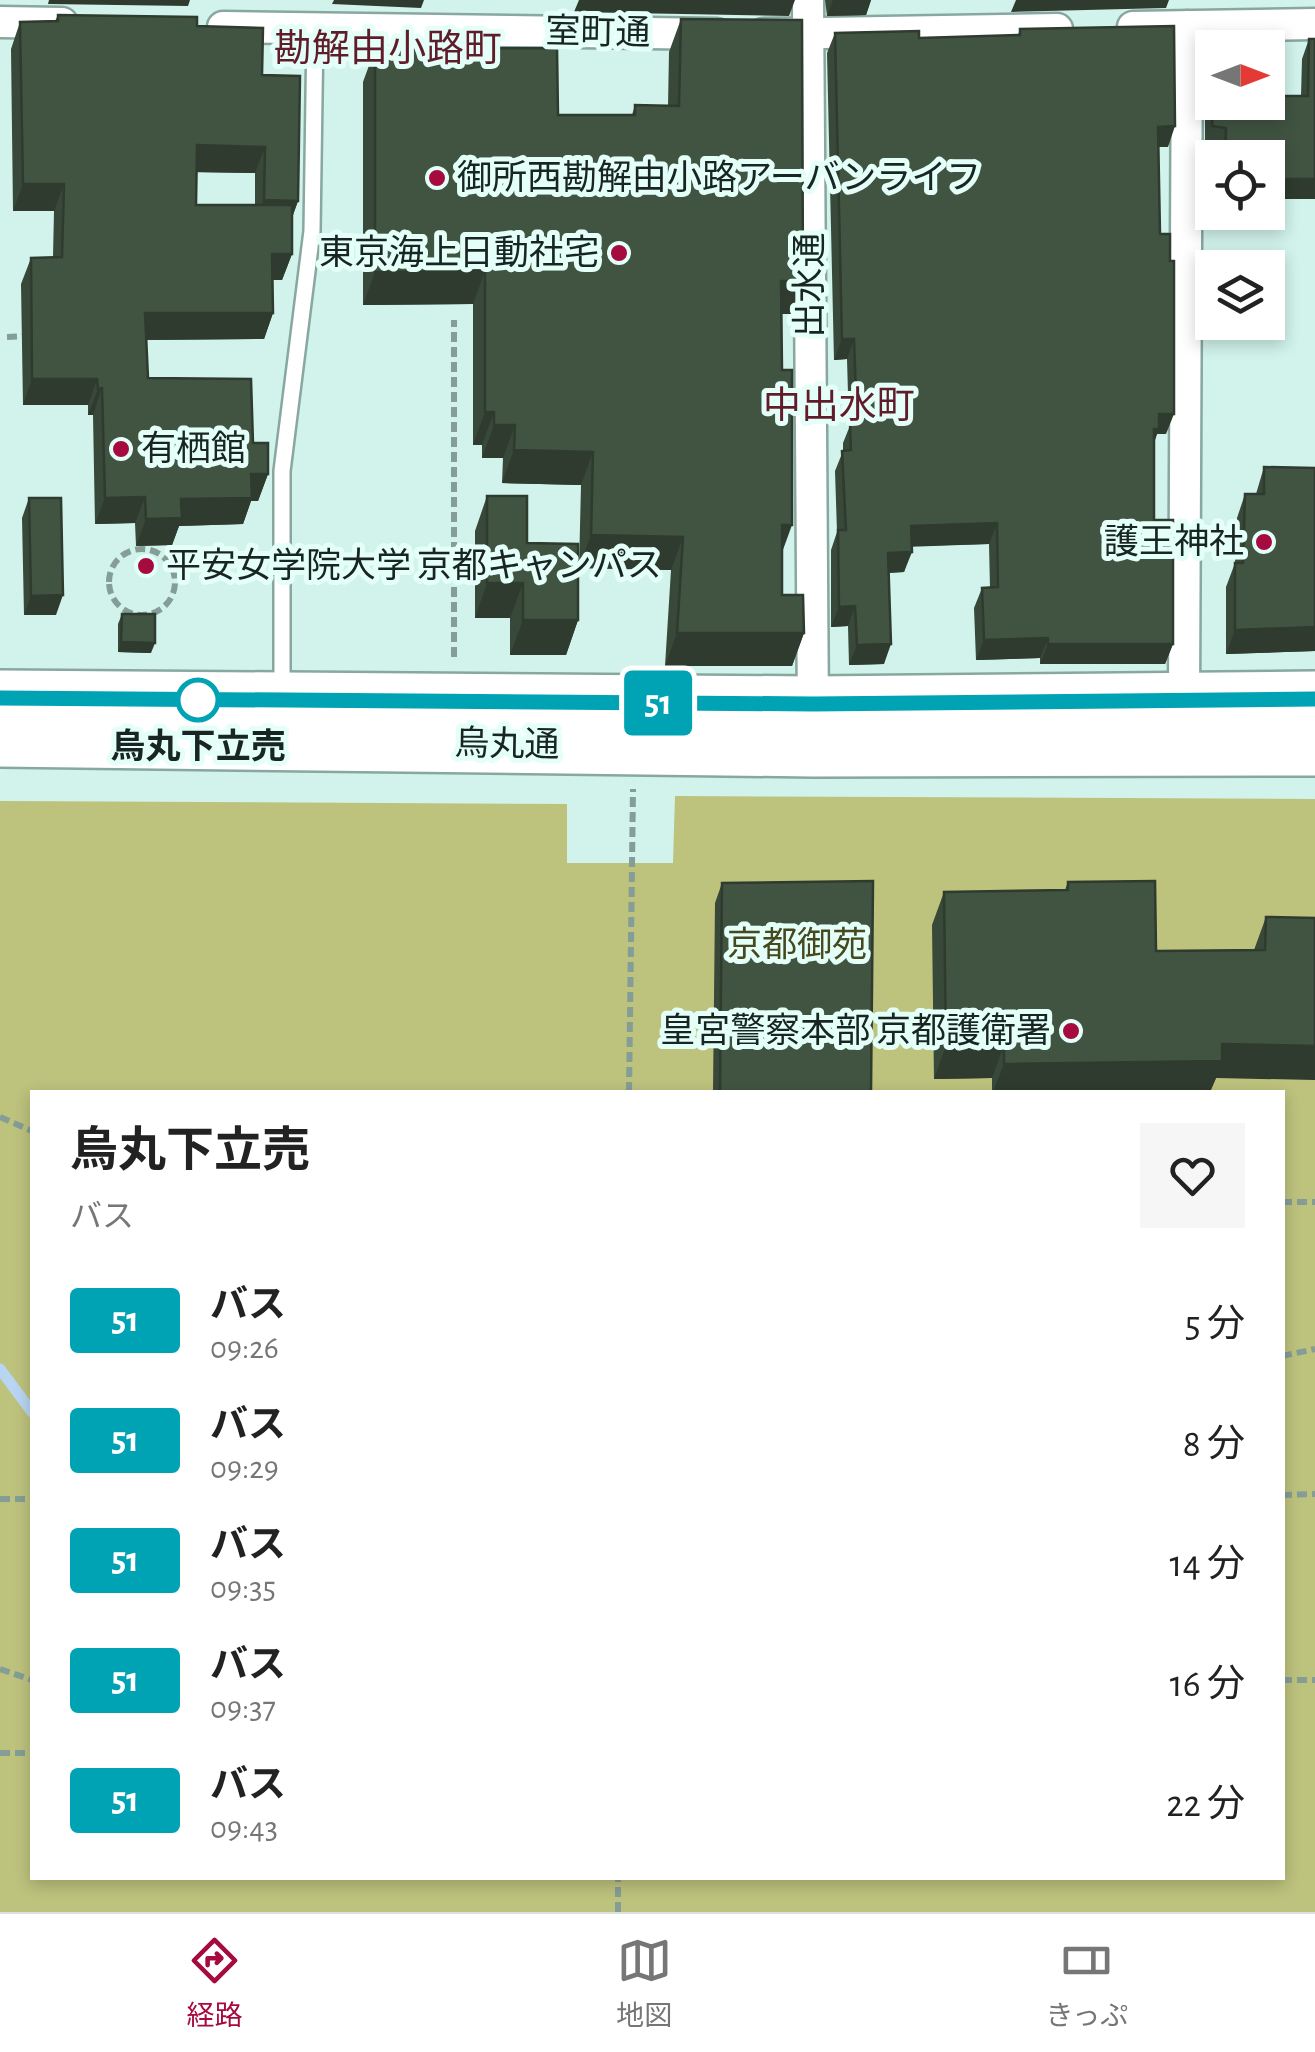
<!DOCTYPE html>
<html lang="ja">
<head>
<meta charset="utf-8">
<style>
	:root { --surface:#fff; --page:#f6f6f6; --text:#222; --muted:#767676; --line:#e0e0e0; --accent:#a50b3f }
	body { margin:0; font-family:"Alegreya Sans","Noto Sans JP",sans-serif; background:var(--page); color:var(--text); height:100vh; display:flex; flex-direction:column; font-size:38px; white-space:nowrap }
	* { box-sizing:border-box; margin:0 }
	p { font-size:32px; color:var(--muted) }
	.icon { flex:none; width:55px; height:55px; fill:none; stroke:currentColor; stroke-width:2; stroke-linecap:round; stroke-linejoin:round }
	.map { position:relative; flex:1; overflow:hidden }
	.panel { position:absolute; left:30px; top:1090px; width:1255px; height:790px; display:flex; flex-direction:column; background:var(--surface); border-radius:0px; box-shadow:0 5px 15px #0003 }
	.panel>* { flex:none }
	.badge { padding:0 20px; border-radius:8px; font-size:35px; line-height:65px }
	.needle { width:65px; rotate:90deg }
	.buttons { position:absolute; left:1195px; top:30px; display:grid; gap:20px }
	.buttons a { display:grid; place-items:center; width:90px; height:90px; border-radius:0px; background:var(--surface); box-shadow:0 5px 15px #0003; font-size:50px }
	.map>.badge { position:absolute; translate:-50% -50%; box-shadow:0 0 0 5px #fff }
	.round { display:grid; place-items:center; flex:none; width:105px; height:105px; border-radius:0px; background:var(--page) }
	.headline { display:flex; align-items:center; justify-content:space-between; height:170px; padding:0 40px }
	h1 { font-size:48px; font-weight:700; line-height:75px }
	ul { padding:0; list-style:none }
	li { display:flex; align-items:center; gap:30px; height:120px; padding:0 40px }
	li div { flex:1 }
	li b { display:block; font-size:38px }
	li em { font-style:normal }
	li .badge { min-width:110px; font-weight:700; text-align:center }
	.tab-bar { display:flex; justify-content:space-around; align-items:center; height:140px; border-top:2px solid var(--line); background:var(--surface); font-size:28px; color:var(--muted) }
	.tab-bar a { display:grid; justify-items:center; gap:5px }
	.tab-bar .current { color:var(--accent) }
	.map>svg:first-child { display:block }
</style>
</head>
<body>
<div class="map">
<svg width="1315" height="1912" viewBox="0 0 1315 1912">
	<rect width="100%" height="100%" fill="#d1f3eb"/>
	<path fill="#bdc27d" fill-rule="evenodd" d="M675,796L1315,799V1912H0V801L567,804V863H673ZM32,1092H1282V1878H32Z"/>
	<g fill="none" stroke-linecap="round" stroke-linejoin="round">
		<path stroke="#b8d6f1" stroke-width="11" d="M0,1369L32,1412"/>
		<defs>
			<path id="lane" d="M282,691V471L312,231L315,30"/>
			<path id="street" d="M808,0L813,717
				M0,22L62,23
				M223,27L717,34
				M1133,27L1315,24
				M763,34L1057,29
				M1184,699L1187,26"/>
			<path id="highway" d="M0,698L813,704L1315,699
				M0,739L813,749L1315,748"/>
		</defs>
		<use href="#lane" stroke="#87a79f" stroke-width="20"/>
		<use href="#street" stroke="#87a79f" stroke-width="35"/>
		<use href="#highway" stroke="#87a79f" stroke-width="60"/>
		<path stroke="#849d97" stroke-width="6" stroke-dasharray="10 5" stroke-linecap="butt" d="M7,337L27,336
			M109 582a33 33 0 1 1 66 0a33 33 0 1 1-66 0Z
			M454,657V320
			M629,1092L633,789
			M0,1117L32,1131
			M1282,1202H1315
			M1282,1356L1315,1349
			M1282,1495L1315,1494
			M0,1499H32
			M0,1669L32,1680
			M1282,1680H1315
			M0,1753H32
			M618,1912V1878"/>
		<use href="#lane" stroke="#fff" stroke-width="15"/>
		<use href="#street" stroke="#fff" stroke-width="30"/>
		<use href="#highway" stroke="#fff" stroke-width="55"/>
	</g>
	<path fill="#384839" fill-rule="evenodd" d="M825,0H871L866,15L827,16Z
		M58,15L197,26L262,75L298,201L292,218V254L282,280H273V313L264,339L146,340L148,378L253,443L268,474L258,501H251L243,524L179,526L172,545L136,546L135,523L95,524L93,415H88V405H23L21,284L31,258L53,257L54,211H13L11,49L20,22L55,21ZM196,172L255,173V205H196Z
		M681,19L791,314H781L782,595L804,633L792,666H665L671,570L579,568L581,485L502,483L503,458H482V445H473V304L363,305V82L375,49L558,115H632L635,105L668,106L669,52Z
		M1020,29L1168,147H1158L1166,434H1157L1154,443V520L1173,644L1165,664H1040V658L976,660L974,608L982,588H990L989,544L912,546L904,572L889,573L884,664L849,665L848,626L831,627V550L837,532L835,471L843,451V443L849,428L847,359L834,360L827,53L835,33L919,38L1018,35Z
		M1309,39H1315V199H1268V158H1218V148L1205,146V115L1212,96H1301L1302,59Z
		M1264,467L1315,468V651L1226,654V587L1235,563L1237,518L1245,494H1256Z
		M487,496L527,543L578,620L566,655H510V618H475V531Z
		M29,498L56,615H24L22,518Z
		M122,614L151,653L118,652V624Z
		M1068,882L1156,951L1254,950L1266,917L1315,918L1216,1078L1210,1092H992V1078L934,1079L932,925L944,892L1065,890Z
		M722,883L871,1092H713L715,903Z"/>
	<path fill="#2e3b2e" d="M49,0H190L188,6L48,4Z
		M334,0H424L421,8L332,4Z
		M579,0H795L789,16L574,12Z
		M833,0H871L866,15L827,16Z
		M1016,0H1169L1166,8L1011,12Z
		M1175,126L1168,147H1151L1158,127Z
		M197,145L265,147L255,173L187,172Z
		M1268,179H1315V199H1268Z
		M23,184H64L54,211H13Z
		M264,200L298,201L288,228L255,227Z
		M272,254H292L282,280H263Z
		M485,271L473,304L363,305L375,272Z
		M781,281H803L791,314H769Z
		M145,313H273L264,339L136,340Z
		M842,339H854L847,359L834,360Z
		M32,379H97L88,405H23Z
		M102,388L93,415H88L98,389Z
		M485,412H494L482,445H473Z
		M1159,414H1174L1166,434H1157L1151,450L1146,449Z
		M494,425H515L503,458H482Z
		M514,450L593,452L581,485L502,483Z
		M251,474H268L258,501H251L243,524L179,526L172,545L136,546L146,519L181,499Z
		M145,497L135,523L95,524L105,498Z
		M997,523L989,544L904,547L911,526Z
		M782,525H792L780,558Z
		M591,535L683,537L671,570L579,568Z
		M912,552L904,572L881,573L888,553Z
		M487,583H523L510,618H475Z
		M63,595L56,615H24L31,596Z
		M855,606L848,626L831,627L839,607Z
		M523,620H578L566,655H510Z
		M1315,627V651L1226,654L1235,630Z
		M677,633H804L792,666H665Z
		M1048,638L1040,658L976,660L984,640Z
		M121,642L155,643L151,653L118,652Z
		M891,644L884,664L849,665L857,645Z
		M1048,644H1173L1165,664H1040Z
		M1222,1044L1315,1046V1080L1216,1078L1210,1092H993L1004,1064Z
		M1004,1045L992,1078L934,1079L946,1046Z"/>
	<path fill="#415442" stroke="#2e3b2e" stroke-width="2.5" d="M58,15L197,17V26L263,28L262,75L300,76L298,201L264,200L265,147L197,145L196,205H292V254H272L273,313H145L148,378L251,379L253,443H268V474H251L252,498L181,499L182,518L146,519L145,497L105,498L102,388L98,389L97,379H32L31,258L62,257L64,184H23L20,22L58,21Z
		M681,19L802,20L803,281H781L782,370H792V525H782V595H803L804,633H677L683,537L591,535L593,452L514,450L515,425H494V412H485V271L375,272V49L557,48L558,115H635V105L679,106Z
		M1174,26L1175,126L1158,127L1160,234H1170V261H1174V414H1159V429H1154V520H1173V644H1048V638L984,640L982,588L998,587L997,523L911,526L912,552L888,553L891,644L857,645L855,606L839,607L838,530H846L842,451L851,450L850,423H857L854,339H842L835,33L919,31V38L1020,35V29Z
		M1309,39H1315V179H1268V158H1225L1226,128L1212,126L1213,102H1268V96H1308Z
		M1264,467L1315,468V627L1235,630V563H1243L1245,494H1264Z
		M487,496H527V543L578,544V620H523V583H487Z
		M29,498H61L63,595L31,596Z
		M122,614H155V643L121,642Z
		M873,881L871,1092H720L722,883Z
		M1155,881L1156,951L1265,950L1266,917L1315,918V1046L1222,1044V1061L1004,1064V1045L946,1046L944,892L1068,890V882Z"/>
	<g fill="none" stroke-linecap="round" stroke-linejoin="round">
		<defs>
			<path id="line" d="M0,698L813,704L1315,699"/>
		</defs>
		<use href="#line" stroke="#fff" stroke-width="22"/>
		<use href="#line" stroke="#00a3b4" stroke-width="15"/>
	</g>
	<g fill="#a50b3f" stroke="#e4fff8" stroke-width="4">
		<circle cx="437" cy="178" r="10"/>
		<circle cx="619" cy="253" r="10"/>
		<circle cx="121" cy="449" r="10"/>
		<circle cx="1264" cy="542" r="10"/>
		<circle cx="146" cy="566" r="10"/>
		<circle cx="1071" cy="1031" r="10"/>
	</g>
	<circle fill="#fff" stroke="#00a3b4" stroke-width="5" cx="198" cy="700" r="20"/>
	<g text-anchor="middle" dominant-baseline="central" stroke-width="10" stroke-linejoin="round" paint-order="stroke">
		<g font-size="35" fill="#182522" stroke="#e4fff8">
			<text transform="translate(598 33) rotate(1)">室町通</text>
			<text transform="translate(810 285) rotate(-90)">出水通</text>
			<text transform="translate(507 745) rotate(1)">烏丸通</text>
		</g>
		<g font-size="35" fill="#182522" stroke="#e4fff8" text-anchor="start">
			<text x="457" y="178">御所西勘解由小路アーバンライフ</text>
			<text x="599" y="253" text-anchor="end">東京海上日動社宅</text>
			<text x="141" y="449">有栖館</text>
			<text x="1244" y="542" text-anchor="end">護王神社</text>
			<text x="166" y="566">平安女学院大学 京都キャンパス</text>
			<text x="1051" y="1031" text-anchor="end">皇宮警察本部 京都護衛署</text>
		</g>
		<g font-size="35" font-weight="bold" fill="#182522" stroke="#e4fff8">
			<text x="198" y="747">烏丸下立売</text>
		</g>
		<g font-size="35" fill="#46481f" stroke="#e4fff8">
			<text x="797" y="945">京都御苑</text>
		</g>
		<g font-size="38" fill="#611c2b" stroke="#e4fff8">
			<text x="388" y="50">勘解由小路町</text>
			<text x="839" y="407">中出水町</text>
		</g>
	</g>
</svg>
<div class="buttons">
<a><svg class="needle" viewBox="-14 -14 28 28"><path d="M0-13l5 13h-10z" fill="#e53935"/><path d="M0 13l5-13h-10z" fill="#767676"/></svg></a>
<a><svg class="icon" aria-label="locate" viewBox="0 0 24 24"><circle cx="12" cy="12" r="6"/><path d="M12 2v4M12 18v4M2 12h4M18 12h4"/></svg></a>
<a><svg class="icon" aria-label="layers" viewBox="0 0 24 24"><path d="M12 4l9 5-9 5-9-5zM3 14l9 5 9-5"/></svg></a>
</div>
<b class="badge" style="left:658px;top:703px;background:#00a3b4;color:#fff">51</b>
<section class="panel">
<div class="headline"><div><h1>烏丸下立売</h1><p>バス</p></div><a class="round"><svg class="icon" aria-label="heart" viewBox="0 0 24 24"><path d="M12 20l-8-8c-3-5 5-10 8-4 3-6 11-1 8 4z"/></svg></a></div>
<ul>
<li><span class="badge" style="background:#00a3b4;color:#fff">51</span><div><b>バス</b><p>09:26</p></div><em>5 分</em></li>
<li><span class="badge" style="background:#00a3b4;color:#fff">51</span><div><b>バス</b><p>09:29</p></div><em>8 分</em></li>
<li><span class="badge" style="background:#00a3b4;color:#fff">51</span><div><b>バス</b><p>09:35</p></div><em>14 分</em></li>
<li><span class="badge" style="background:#00a3b4;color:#fff">51</span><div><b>バス</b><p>09:37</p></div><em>16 分</em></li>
<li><span class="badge" style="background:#00a3b4;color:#fff">51</span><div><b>バス</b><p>09:43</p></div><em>22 分</em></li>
</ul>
</section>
</div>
<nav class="tab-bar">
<a class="current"><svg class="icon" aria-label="directions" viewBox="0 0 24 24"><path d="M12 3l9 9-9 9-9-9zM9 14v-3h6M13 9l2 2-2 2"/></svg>経路</a>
<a><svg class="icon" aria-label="map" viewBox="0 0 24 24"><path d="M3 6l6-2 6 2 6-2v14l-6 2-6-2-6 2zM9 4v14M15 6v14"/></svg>地図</a>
<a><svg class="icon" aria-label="tickets" viewBox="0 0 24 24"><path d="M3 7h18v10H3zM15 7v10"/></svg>きっぷ</a>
</nav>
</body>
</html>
